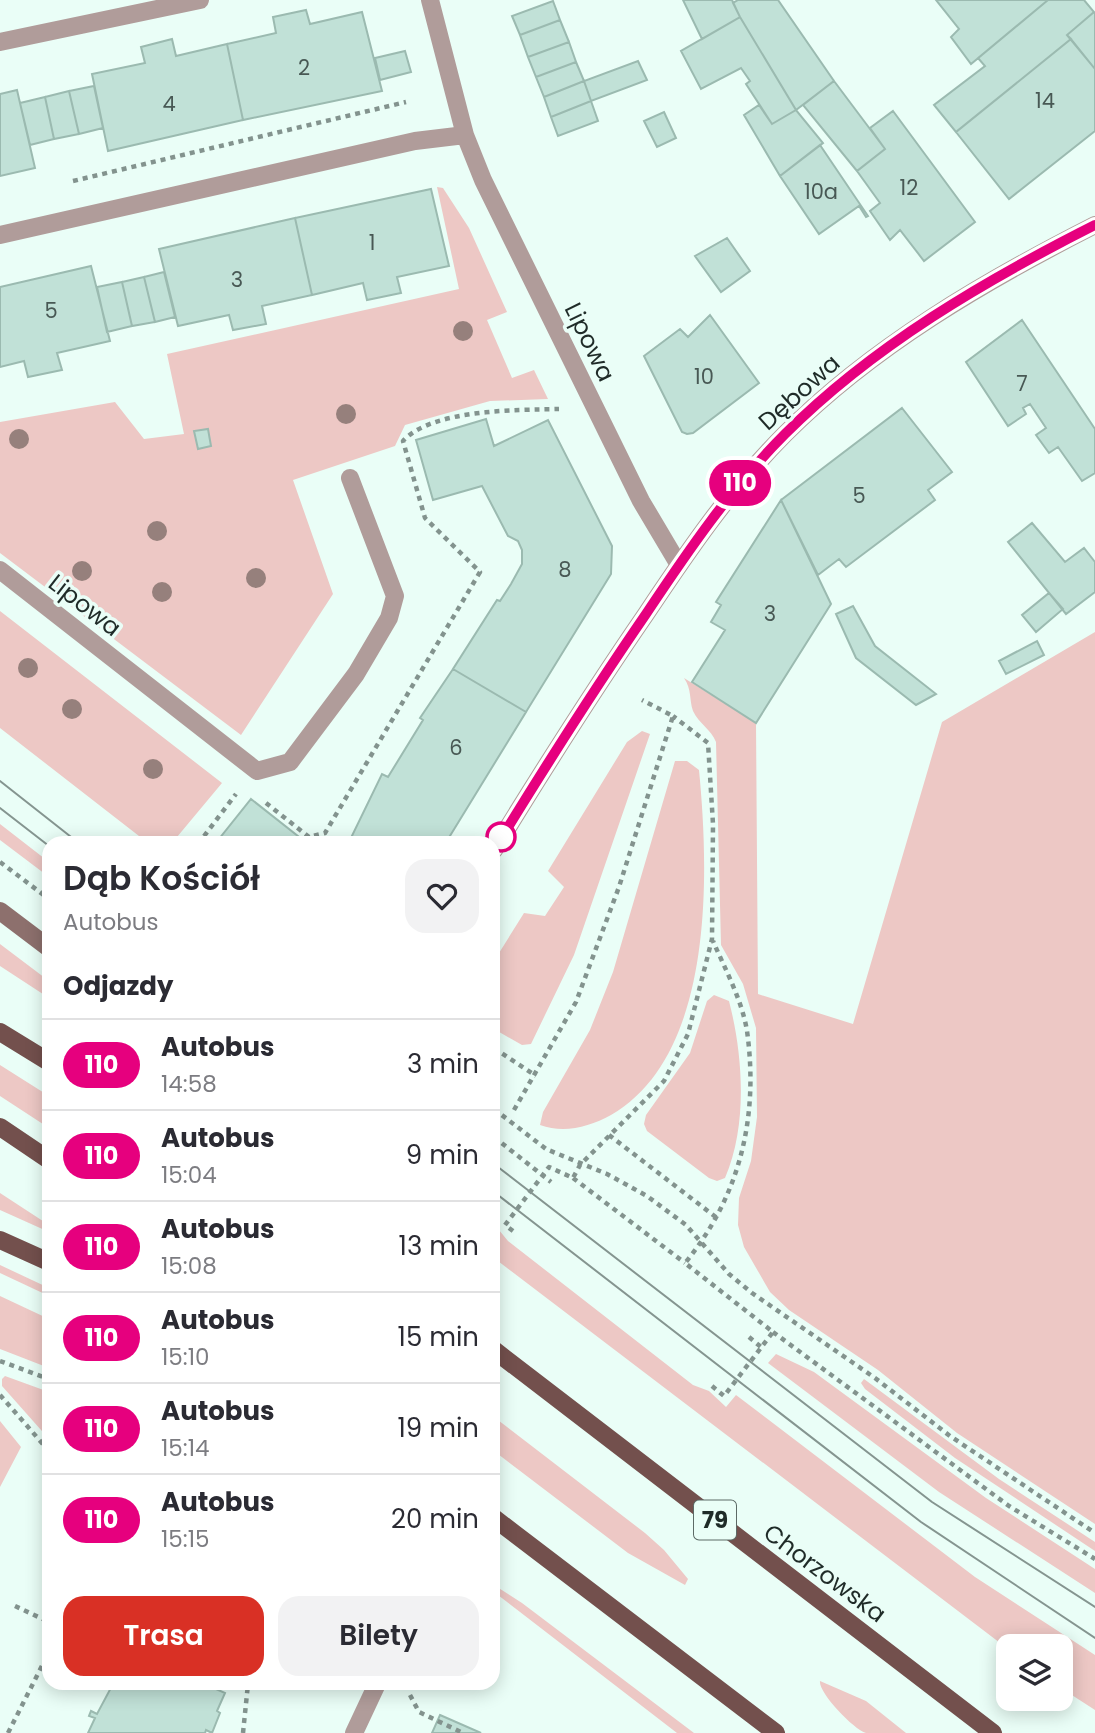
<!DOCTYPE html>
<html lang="pl">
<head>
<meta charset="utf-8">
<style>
	:root { --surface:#fff; --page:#f2f2f3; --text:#2b2b33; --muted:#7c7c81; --line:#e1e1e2; --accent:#d93025 }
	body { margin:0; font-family:Poppins,sans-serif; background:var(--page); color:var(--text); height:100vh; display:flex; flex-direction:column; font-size:26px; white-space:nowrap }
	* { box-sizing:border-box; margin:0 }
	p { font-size:23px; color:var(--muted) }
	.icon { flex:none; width:38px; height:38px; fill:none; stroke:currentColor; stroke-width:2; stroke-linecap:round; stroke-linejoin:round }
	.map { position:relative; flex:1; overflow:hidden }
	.details { position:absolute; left:42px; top:836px; width:458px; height:854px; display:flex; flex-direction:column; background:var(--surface); border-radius:21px; box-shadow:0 4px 18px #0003 }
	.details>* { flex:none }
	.badge { padding:0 14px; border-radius:23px; font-size:24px; line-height:46px }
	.controls { position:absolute; left:996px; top:1634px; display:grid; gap:14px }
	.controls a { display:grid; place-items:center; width:77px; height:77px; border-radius:14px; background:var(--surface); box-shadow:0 4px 18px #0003; font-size:35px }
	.map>.badge { position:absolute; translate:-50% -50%; box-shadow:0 0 0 4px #fff }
	h2 { padding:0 21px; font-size:26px; line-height:63px }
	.round { display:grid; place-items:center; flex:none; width:74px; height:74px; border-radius:21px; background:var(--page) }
	.headline { display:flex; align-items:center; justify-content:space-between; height:119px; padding:0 21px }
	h1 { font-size:33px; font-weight:600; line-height:52px }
	.action { display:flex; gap:14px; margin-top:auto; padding:14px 21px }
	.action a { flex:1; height:80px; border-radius:21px; background:var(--accent); color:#fff; font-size:28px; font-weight:600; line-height:80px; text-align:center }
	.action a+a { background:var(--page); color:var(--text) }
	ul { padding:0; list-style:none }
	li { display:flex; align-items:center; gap:21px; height:91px; padding:0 21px; border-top:2px solid var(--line) }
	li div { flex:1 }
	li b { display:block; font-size:26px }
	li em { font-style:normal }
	li .badge { min-width:77px; font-weight:700; text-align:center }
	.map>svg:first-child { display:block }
</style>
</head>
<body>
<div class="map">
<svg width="1095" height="1733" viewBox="0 0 1095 1733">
	<rect width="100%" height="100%" fill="#eafef7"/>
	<path fill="#edc8c5" d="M437,187L443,188L469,228L507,312L487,320L512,378L534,370L548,399L490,401L405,425L395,446L293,480L333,594L241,735L0,553V422L115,402L144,439L184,434L167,354L459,289Z
		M0,611L222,783L172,843H148L0,728Z
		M1095,632V1524L957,1433L878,1370L789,1310L770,1292L744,1247L738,1225L739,1198L751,1161L757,1117L756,1028L743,984L721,945L716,742C711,729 699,724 693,711C689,699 692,690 684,678L756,723L758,994L853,1024L942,722Z
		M642,731L650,734L574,955L531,1044L522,1045L494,1029V961L524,913L545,916L564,887L548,871L627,742Z
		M675,761H687L699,770C709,873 715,1055 611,1115C589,1127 564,1134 540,1125L543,1112L590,1030L613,972Z
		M0,824L49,862V877L0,840Z
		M0,944L49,981V998L0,966Z
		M714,995L729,1001C743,1055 748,1125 725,1178L717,1181L709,1178L647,1131L644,1124L646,1115L690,1053L707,1001Z
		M0,1065L49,1096V1128L0,1096Z
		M0,1193L49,1225V1232L0,1210Z
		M494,1224L508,1241L693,1385L709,1391L726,1407L736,1395L975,1577L1095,1655V1710L1061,1688L1060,1647H1008V1649L494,1258Z
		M0,1265L49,1288V1296L0,1273Z
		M0,1296L49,1319V1368L0,1349Z
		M776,1354L814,1372L986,1498L1095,1569V1593L939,1492L768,1363Z
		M5,1376L49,1392V1439L2,1386V1379Z
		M864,1379L999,1479L1095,1542V1551L955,1458L865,1389L861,1383Z
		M494,1417L645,1533L664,1550L688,1579L685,1585L628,1553L494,1451Z
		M0,1421L21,1447L0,1487Z
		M494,1585L522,1603L694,1733H677L494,1592Z
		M820,1681L866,1701L906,1733C894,1733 877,1733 866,1733C853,1729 818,1692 820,1681Z"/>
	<path fill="#c1e1d7" stroke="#9bbab0" stroke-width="2" d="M683,0H732L740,17L702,39Z
		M738,0H778L834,81L796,110L740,17L733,3Z
		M936,0H1048L971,64L951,37L959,29Z
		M1048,0H1084L1094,12L1067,35L1071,39L956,132L934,105L985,66L978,58Z
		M553,1L560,20L520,35L512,16Z
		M306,10L310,24L362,12L382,91L243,120L227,44L276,33L273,17Z
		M1094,12L1095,13V69L1067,35Z
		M740,17L796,110L772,124L746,84L750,81L741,68L701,89L681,51Z
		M560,20L569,42L528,57L520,35Z
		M172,39L176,56L227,44L243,120L108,151L92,74L145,63L141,47Z
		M1071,39L1095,69V131L1009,199L956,132Z
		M569,42L576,62L536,77L528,57Z
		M405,51L411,72L380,80L375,58Z
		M638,61L647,80L591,101L584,81Z
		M576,62L584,81L544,97L536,77Z
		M584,81L591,101L551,117L544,97Z
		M834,81L885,149L857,171L803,105Z
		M94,86L103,128L79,134L69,91Z
		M17,90L35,168L0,176V94Z
		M69,91L79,134L54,139L45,97Z
		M45,97L54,139L30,145L20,103Z
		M591,101L598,121L558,136L551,117Z
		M759,105L772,124L796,110L823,143L780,176L744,115Z
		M893,111L975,222L924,261L900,230L890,240L870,211L880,203L857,171L885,149L870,128Z
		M664,112L676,138L657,147L644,121Z
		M820,145L868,216L866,217L859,206L819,234L780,176Z
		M431,189L449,266L397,277L401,293L367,300L363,283L312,295L295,218Z
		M295,218L312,295L262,306L266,324L233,330L229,315L178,326L159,249Z
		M727,238L750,271L721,292L695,256Z
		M91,266L110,341L57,353L62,370L28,377L24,361L0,367V287Z
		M164,272L175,317L155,322L144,277Z
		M144,277L155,322L132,326L122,282Z
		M122,282L132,326L107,332L97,287Z
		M710,315L759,383L693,433L687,434L682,432L644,356L680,329L688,337Z
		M1022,320L1095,429V473L1082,481L1058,447L1049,453L1036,435L1046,428L1030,404L1023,408L1026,414L1008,426L966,362Z
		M902,408L952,472L928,490L935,500L846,567L839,559L818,575L781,500Z
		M486,419L494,446L548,420L612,546L611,574L526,712L453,669L497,600L500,601L511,584L522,564V550L518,541L508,536L482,486L433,500L416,440Z
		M208,429L211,446L198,449L194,431Z
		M781,500L831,604L756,723L692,682L725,630L711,622L721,605L716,602Z
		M1032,523L1065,562L1084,548L1095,562V592L1066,614L1008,542Z
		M1049,593L1063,609L1036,632L1022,615Z
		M853,606L875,646L936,694L916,705L856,658L836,614Z
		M1037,641L1044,655L1006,674L999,661Z
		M453,669L526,712L445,844H348L382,774L388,777L423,720L420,718Z
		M251,799L308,844H215Z
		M113,1684H205L225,1693L217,1711L220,1713L212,1733L206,1730L205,1733H88L95,1718L89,1716L91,1711L97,1714Z
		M440,1715L481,1733H432Z"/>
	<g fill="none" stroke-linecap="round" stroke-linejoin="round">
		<path stroke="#83938e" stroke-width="4.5" stroke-dasharray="5 5" stroke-linecap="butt" d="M73,181L406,102
			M266,803L309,837L325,833L480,572L425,518L403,441C432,409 517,410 559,409
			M198,844L236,794
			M0,862L49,899
			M494,1048L536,1076
			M494,1109L546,1149L607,1174L647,1196L686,1225L729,1274L752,1293L875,1378L950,1436L1095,1533
			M514,1110L576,1002L619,887L673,716L642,700
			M609,1135L717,1218
			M494,1137L551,1182
			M573,1178L685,1263
			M513,1231L505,1225L549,1167L573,1178L580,1165L664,1081L688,1034L712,939L713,824L708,743L673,716
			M773,1332L1009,1506L1095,1559
			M749,1337L761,1347
			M0,1361L49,1379
			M712,1386L724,1396L773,1332L685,1263C740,1196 759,1117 747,1031C742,1000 725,969 713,941
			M0,1395L49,1451
			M15,1606L49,1622
			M410,1695L419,1712L463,1733
			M8,1733L49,1652
			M243,1733L248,1684"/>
		<path stroke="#b09c9a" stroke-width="18" d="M0,42L200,0"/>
		<path stroke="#b09c9a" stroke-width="18" d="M430,0L465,135L483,180L641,501L679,565
			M0,235L415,141L465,135
			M0,570L257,771L290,762L356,674L389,618L395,596L350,478
			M354,1733L377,1684"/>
		<path stroke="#b09c9a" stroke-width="18" d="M494,850C543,770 593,691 646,614C688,551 731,488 785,434C873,346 985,281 1095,225"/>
		<path stroke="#8d706d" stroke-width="18" d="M0,911L49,948"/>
		<path stroke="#73504d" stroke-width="18" d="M0,1032L49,1062
			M0,1127L49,1160
			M0,1240L49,1262
			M494,1350L993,1733
			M494,1518L776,1733"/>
		<path stroke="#859590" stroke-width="2" d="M0,781L80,844
			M0,808L49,846
			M494,1164L932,1502L1095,1607
			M494,1192L921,1522L1095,1638"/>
	</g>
	<g fill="#96807c">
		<circle cx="463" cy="331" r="10"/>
		<circle cx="346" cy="414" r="10"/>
		<circle cx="19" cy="439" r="10"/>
		<circle cx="157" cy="531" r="10"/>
		<circle cx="82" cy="571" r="10"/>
		<circle cx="256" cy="578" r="10"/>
		<circle cx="162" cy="592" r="10"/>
		<circle cx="28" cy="668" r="10"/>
		<circle cx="72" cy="709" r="10"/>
		<circle cx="153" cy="769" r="10"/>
	</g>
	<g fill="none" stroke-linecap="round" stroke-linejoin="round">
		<defs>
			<path id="line" d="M494,850C543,770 593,691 646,614C688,551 731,488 785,434C873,346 984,281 1095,225"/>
		</defs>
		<use href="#line" stroke="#fff" stroke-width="16"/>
		<use href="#line" stroke="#e6007e" stroke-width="10"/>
	</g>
	<circle fill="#fff" stroke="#e6007e" stroke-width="3.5" cx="501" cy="837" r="14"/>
	<g text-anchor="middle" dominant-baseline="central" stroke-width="7" stroke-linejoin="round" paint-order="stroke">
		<g font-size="21" fill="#485854">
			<text x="304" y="67">2</text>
			<text x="1045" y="100">14</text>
			<text x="169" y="103">4</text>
			<text x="909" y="187">12</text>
			<text x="821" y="191">10a</text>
			<text x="372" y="242">1</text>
			<text x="237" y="279">3</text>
			<text x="51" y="310">5</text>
			<text x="704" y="376">10</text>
			<text x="1022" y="383">7</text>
			<text x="859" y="495">5</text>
			<text x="565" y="569">8</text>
			<text x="770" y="613">3</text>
			<text x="456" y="747">6</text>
		</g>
		<rect fill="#eafef7" stroke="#5c6a66" stroke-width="2" x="694" y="1500.5" width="42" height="39" rx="5"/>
		<g font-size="23" font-weight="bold" fill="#1f2b28">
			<text x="715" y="1520">79</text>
		</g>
		<g font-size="24" fill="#1f2b28" stroke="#eafef7">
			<text transform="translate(590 342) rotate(64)">Lipowa</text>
			<text transform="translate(799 392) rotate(-42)">Dębowa</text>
			<text transform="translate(85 605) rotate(38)">Lipowa</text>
			<text transform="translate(825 1573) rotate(37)">Chorzowska</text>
		</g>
	</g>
</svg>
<div class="controls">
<a><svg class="icon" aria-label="layers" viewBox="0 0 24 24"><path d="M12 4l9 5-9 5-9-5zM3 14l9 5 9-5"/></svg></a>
</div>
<b class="badge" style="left:740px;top:483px;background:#e6007e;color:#fff">110</b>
<section class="details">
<div class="headline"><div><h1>Dąb Kościół</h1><p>Autobus</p></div><a class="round"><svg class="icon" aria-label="heart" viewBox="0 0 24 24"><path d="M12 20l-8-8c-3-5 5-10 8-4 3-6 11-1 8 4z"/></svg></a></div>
<h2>Odjazdy</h2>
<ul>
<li><span class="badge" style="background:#e6007e;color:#fff">110</span><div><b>Autobus</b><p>14:58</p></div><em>3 min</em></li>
<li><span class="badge" style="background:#e6007e;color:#fff">110</span><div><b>Autobus</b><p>15:04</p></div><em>9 min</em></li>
<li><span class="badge" style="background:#e6007e;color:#fff">110</span><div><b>Autobus</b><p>15:08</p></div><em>13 min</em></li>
<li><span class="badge" style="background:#e6007e;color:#fff">110</span><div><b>Autobus</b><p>15:10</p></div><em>15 min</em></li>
<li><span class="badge" style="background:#e6007e;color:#fff">110</span><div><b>Autobus</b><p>15:14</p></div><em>19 min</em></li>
<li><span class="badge" style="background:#e6007e;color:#fff">110</span><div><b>Autobus</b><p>15:15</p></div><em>20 min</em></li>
</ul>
<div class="action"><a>Trasa</a><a>Bilety</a></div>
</section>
</div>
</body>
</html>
